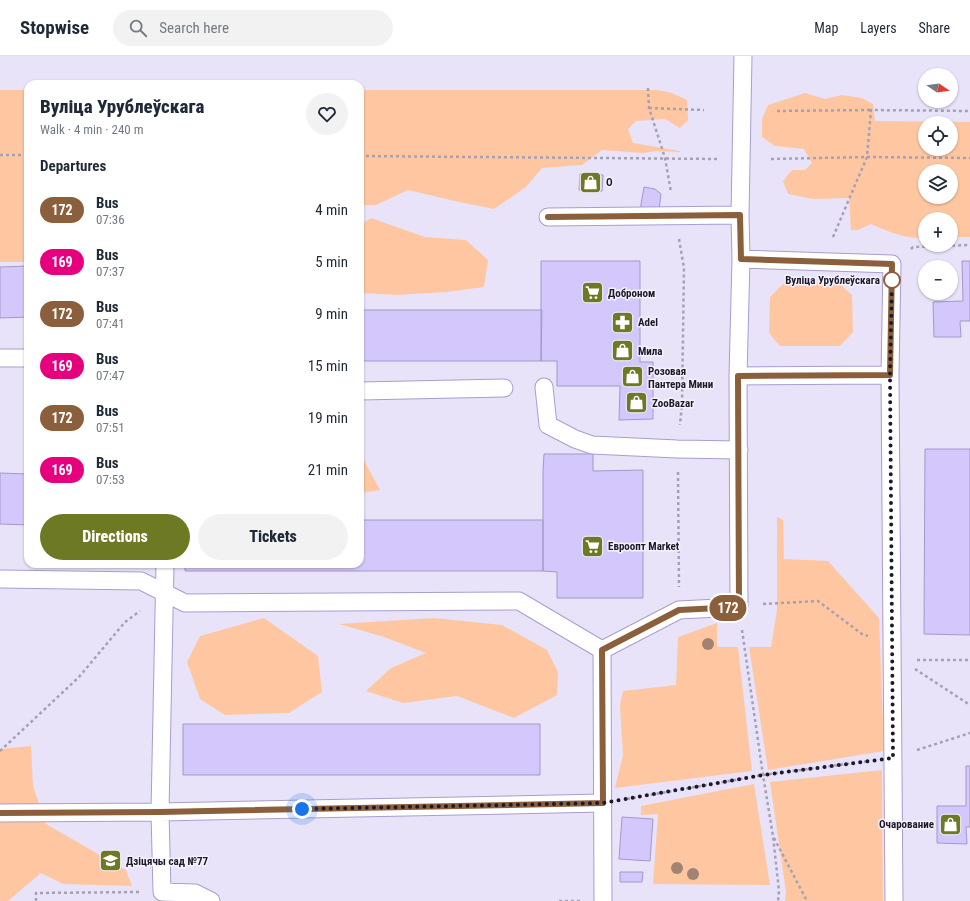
<!DOCTYPE html>
<html lang="en">
<head>
<meta charset="utf-8">
<style>
	:root { --surface:#fff; --page:#f2f2f3; --text:#1f2937; --muted:#747a83; --line:#e0e1e3; --accent:#6e7924 }
	body { margin:0; font-family:"Roboto Condensed",sans-serif; background:var(--page); color:var(--text); height:100vh; display:flex; flex-direction:column; font-size:15px; white-space:nowrap }
	* { box-sizing:border-box; margin:0 }
	p { font-size:13px; color:var(--muted) }
	.icon { flex:none; width:22px; height:22px; fill:none; stroke:currentColor; stroke-width:2; stroke-linecap:round; stroke-linejoin:round }
	.map { position:relative; flex:1; overflow:hidden }
	.sheet { position:absolute; left:24px; top:24px; width:340px; height:488px; display:flex; flex-direction:column; background:var(--surface); border-radius:12px; box-shadow:0 1px 3px #0004 }
	.sheet>* { flex:none }
	.badge { padding:0 8px; border-radius:13px; font-size:14px; line-height:26px }
	.needle { width:26px; rotate:103deg }
	.tools { position:absolute; left:918px; top:12px; display:grid; gap:8px }
	.tools a { display:grid; place-items:center; width:40px; height:40px; border-radius:50%; background:var(--surface); box-shadow:0 1px 3px #0004; font-size:20px }
	.you { position:absolute; width:20px; height:20px; margin:-10px; border:3px solid #fff; border-radius:50%; background:#1a73e8; box-shadow:0 0 0 6px #1a73e833 }
	.map>.badge { position:absolute; translate:-50% -50%; box-shadow:0 0 0 2px #fff }
	h2 { padding:0 16px; font-size:15px; line-height:36px }
	.round { display:grid; place-items:center; flex:none; width:42px; height:42px; border-radius:21px; background:var(--page) }
	.overview { display:flex; align-items:center; justify-content:space-between; height:68px; padding:0 16px }
	h1 { font-size:19px; font-weight:800; line-height:30px }
	.action { display:flex; gap:8px; margin-top:auto; padding:8px 16px }
	.action a { flex:1; height:46px; border-radius:24px; background:var(--accent); color:#fff; font-size:16px; font-weight:800; line-height:46px; text-align:center }
	.action a+a { background:var(--page); color:var(--text) }
	ul { padding:0; list-style:none }
	li { display:flex; align-items:center; gap:12px; height:52px; padding:0 16px }
	li div { flex:1 }
	li b { display:block; font-size:15px }
	li em { font-style:normal }
	li .badge { min-width:44px; font-weight:700; text-align:center }
	header { display:flex; align-items:center; gap:24px; box-sizing:border-box; height:56px; padding:0 20px; background:var(--surface); border-bottom:1px solid var(--line) }
	header strong { font-size:19px }
	nav { display:flex; gap:22px; margin-inline-start:auto; font-size:14px }
	.search { width:280px; height:36px; background:var(--page); display:flex; align-items:center; gap:10px; box-sizing:border-box; padding:0 14px; border-radius:22px; color:var(--muted); font-size:15px }
	.map>svg:first-child { display:block }
</style>
</head>
<body>
<header>
<strong>Stopwise</strong>
<div class="search"><svg class="icon" aria-label="search" viewBox="0 0 24 24"><circle cx="10" cy="10" r="6"/><path d="M15 15l6 6"/></svg>Search here</div>
<nav><a>Map</a><a>Layers</a><a>Share</a></nav>
</header>
<div class="map">
<svg width="970" height="845" viewBox="0 0 970 845">
	<rect width="100%" height="100%" fill="#e8e3f8"/>
	<path fill="#ffc7a1" fill-rule="evenodd" d="M0,34H28V206H0Z
		M360,34H658L672,37L687,44L688,64L680,72L665,63L636,65L628,73L633,87L680,95L681,96L656,95L643,97L602,94L582,109L542,112L526,131L494,153L459,146L408,134L376,149H360Z
		M805,37L825,43L842,39L862,42L873,48L875,65L970,66V181H951V163H925V182C905,183 889,176 871,168L858,174H851L849,142L813,143L788,138L783,125L792,114H805L812,107L804,93L775,90L762,81V63L768,49ZM925,67H951V93H925ZM925,115H951V141H925Z
		M371,162L425,181L466,184L488,204L484,231L447,236L397,239L360,237V169Z
		M839,227L852,239L853,276L840,290H780L769,277L770,241L783,228Z
		M360,397L380,434L360,437Z
		M777,461L783,464L784,503L828,505L879,562L884,695L768,714L749,591H771L777,554Z
		M264,562L318,600L322,636L289,657L225,659L200,643L187,606L200,580Z
		M434,562L502,569L547,594L558,616L557,639L514,662L457,640L403,647L366,635L391,612L426,597L384,581L339,568Z
		M717,567V591H738L752,715L615,732L623,699L620,649L623,635L676,629L678,581Z
		M31,690L33,730L46,768L126,814L132,830L63,828L41,817L8,845H0V693Z
		M882,714L883,845H785L786,836L770,726Z
		M754,728L770,829L653,828L658,758L641,759V750Z"/>
	<path fill="#d4c7fb" stroke="#a598c9" d="M580,118L603,119L602,135L579,134Z
		M644,131L655,133L661,138L659,154H640Z
		M541,205H640V306H653V363L619,364L620,330H557V305H541Z
		M962,205H970V265H960L961,281H934L933,246L963,245Z
		M28,210V261L0,262V211Z
		M360,254H542L541,305H360Z
		M925,393H970V579L924,578Z
		M544,398H593V415L643,414V542H557V516L543,515V415Z
		M0,417L28,418V469L0,468Z
		M360,464H543V515H185V508H360Z
		M183,668H540V719H183Z
		M966,710H970V771H966L967,788L937,787V750H966Z
		M622,761L653,763L650,805L619,803Z
		M620,816H643L642,826H620Z"/>
	<g fill="none" stroke-linecap="round" stroke-linejoin="round">
		<defs>
			<path id="service" d="M548,161L740,159
				M741,203L892,208L890,319
				M0,302H28
				M738,320L890,319L894,845
				M544,331L548,369L575,383L592,389L677,393L739,394
				M360,335L504,332
				M165,508L160,756L162,836L195,837L211,845
				M0,523L141,525L185,547L519,545L602,594L679,554L739,551L738,320L741,203L740,159L743,0
				M602,594L603,845
				M0,757L160,756L603,747"/>
		</defs>
		<use href="#service" stroke="#aa9dce" stroke-width="19"/>
		<path stroke="#a5a0b4" stroke-width="2.5" stroke-dasharray="3 3" stroke-linecap="butt" d="M648,32L649,52L665,102L671,136
			M649,52L704,54
			M777,55L871,54
			M0,99H28
			M360,100L717,103
			M771,103L867,101L970,102
			M833,181L867,101L871,54L970,55
			M679,183L684,212L682,348L680,369
			M911,193L913,191L970,189
			M678,416L679,531
			M763,548L818,545L862,578L868,580
			M742,574L763,719L773,780L779,835L778,845
			M917,604H970
			M915,613L970,649
			M917,694L970,677
			M0,695L79,621L125,566L140,555
			M627,743L763,719L869,705
			M774,782L807,845
			M36,845V837L139,836
			M559,845H580"/>
		<use href="#service" stroke="#fff" stroke-width="17"/>
	</g>
	<g fill="#a28372">
		<circle cx="708" cy="588" r="6"/>
		<circle cx="677" cy="812" r="6"/>
		<circle cx="693" cy="818" r="6"/>
	</g>
	<g fill="none" stroke-linecap="round" stroke-linejoin="round">
		<defs>
			<path id="line" d="M0,757L160,756L603,747L602,594L679,554L739,551L738,320L890,319L892,208L741,203L740,159L548,161"/>
		</defs>
		<use href="#line" stroke="#fff" stroke-width="9"/>
		<use href="#line" stroke="#8b5e3c" stroke-width="6"/>
		<path stroke="#1d182a" stroke-width="4" stroke-dasharray="0 7.2" d="M302,753L603,747L763,719L893,702L890,319L892,224"/>
	</g>
	<defs>
		<symbol id="shop-square" viewBox="-11 -11 22 22"><rect x="-9" y="-9" width="18" height="18" rx="4" fill="#6e7924" stroke="#f4f2fc"/><path d="M-5-2.5h2.3a2.7 3.5 0 0 1 5.4 0H5L5.5 6h-11ZM-1.5-2.5h3a1.5 2.3 0 0 0-3 0Z" fill="#fff"/></symbol>
		<symbol id="supermarket-square" viewBox="-11 -11 22 22"><rect x="-9" y="-9" width="18" height="18" rx="4" fill="#6e7924" stroke="#f4f2fc"/><path d="M-6-5.5h2.5l.6 2H6L4.5 2H-2.5L-4.4-4H-6ZM-1.5 3.2a1.3 1.3 0 1 0 .1 0ZM3 3.2a1.3 1.3 0 1 0 .1 0Z" fill="#fff"/></symbol>
		<symbol id="pharmacy-square" viewBox="-11 -11 22 22"><rect x="-9" y="-9" width="18" height="18" rx="4" fill="#6e7924" stroke="#f4f2fc"/><path d="M-2-6h4v4h4v4h-4v4h-4v-4h-4v-4h4Z" fill="#fff"/></symbol>
		<symbol id="school-square" viewBox="-11 -11 22 22"><rect x="-9" y="-9" width="18" height="18" rx="4" fill="#6e7924" stroke="#f4f2fc"/><path d="M0-5L7-2L0 1L-7-2ZM-4 1L0 2.5L4 1V4Q0 6-4 4Z" fill="#fff"/></symbol>
	</defs>
	<g fill-rule="evenodd">
		<use href="#shop-square" x="578" y="114" width="25" height="25"/>
		<use href="#supermarket-square" x="580" y="224" width="25" height="25"/>
		<use href="#pharmacy-square" x="610" y="254" width="25" height="25"/>
		<use href="#shop-square" x="610" y="282" width="25" height="25"/>
		<use href="#shop-square" x="620" y="308" width="25" height="25"/>
		<use href="#shop-square" x="624" y="334" width="25" height="25"/>
		<use href="#supermarket-square" x="580" y="478" width="25" height="25"/>
		<use href="#shop-square" x="938" y="756" width="25" height="25"/>
		<use href="#school-square" x="98" y="792" width="25" height="25"/>
	</g>
	<circle fill="#fff" stroke="#8b5e3c" stroke-width="2" cx="892" cy="224" r="8"/>
	<g text-anchor="middle" dominant-baseline="central" stroke-width="3" stroke-linejoin="round" paint-order="stroke">
		<g font-size="11" font-weight="bold" fill="#1d182a" stroke="#f4f2fc" text-anchor="start">
			<text x="606" y="126">О</text>
			<text x="608" y="237">Доброном</text>
			<text x="638" y="266">Adel</text>
			<text x="638" y="295">Мила</text>
			<text x="648" y="315">Розовая<tspan x="648" dy="13">Пантера Мини</tspan></text>
			<text x="652" y="347">ZooBazar</text>
			<text x="608" y="490">Евроопт Market</text>
			<text x="934" y="768" text-anchor="end">Очарование</text>
			<text x="126" y="805">Дзіцячы сад №77</text>
		</g>
		<g font-size="11" font-weight="bold" fill="#1d182a" stroke="#f4f2fc" text-anchor="end">
			<text x="880" y="224">Вуліца Урублеўскага</text>
		</g>
	</g>
</svg>
<div class="tools">
<a><svg class="needle" viewBox="-14 -14 28 28"><path d="M0-13l5 13h-10z" fill="#e53935"/><path d="M0 13l5-13h-10z" fill="#747a83"/></svg></a>
<a><svg class="icon" aria-label="locate" viewBox="0 0 24 24"><circle cx="12" cy="12" r="6"/><path d="M12 2v4M12 18v4M2 12h4M18 12h4"/></svg></a>
<a><svg class="icon" aria-label="layers" viewBox="0 0 24 24"><path d="M12 4l9 5-9 5-9-5zM3 14l9 5 9-5"/></svg></a>
<a>+</a>
<a>−</a>
</div>
<div class="you" style="left:302px;top:753px"></div>
<b class="badge" style="left:728px;top:552px;background:#8b5e3c;color:#fff">172</b>
<section class="sheet">
<div class="overview"><div><h1>Вуліца Урублеўскага</h1><p>Walk · 4 min · 240 m</p></div><a class="round"><svg class="icon" aria-label="heart" viewBox="0 0 24 24"><path d="M12 20l-8-8c-3-5 5-10 8-4 3-6 11-1 8 4z"/></svg></a></div>
<h2>Departures</h2>
<ul>
<li><span class="badge" style="background:#8b5e3c;color:#fff">172</span><div><b>Bus</b><p>07:36</p></div><em>4 min</em></li>
<li><span class="badge" style="background:#e6007e;color:#fff">169</span><div><b>Bus</b><p>07:37</p></div><em>5 min</em></li>
<li><span class="badge" style="background:#8b5e3c;color:#fff">172</span><div><b>Bus</b><p>07:41</p></div><em>9 min</em></li>
<li><span class="badge" style="background:#e6007e;color:#fff">169</span><div><b>Bus</b><p>07:47</p></div><em>15 min</em></li>
<li><span class="badge" style="background:#8b5e3c;color:#fff">172</span><div><b>Bus</b><p>07:51</p></div><em>19 min</em></li>
<li><span class="badge" style="background:#e6007e;color:#fff">169</span><div><b>Bus</b><p>07:53</p></div><em>21 min</em></li>
</ul>
<div class="action"><a>Directions</a><a>Tickets</a></div>
</section>
</div>
</body>
</html>
